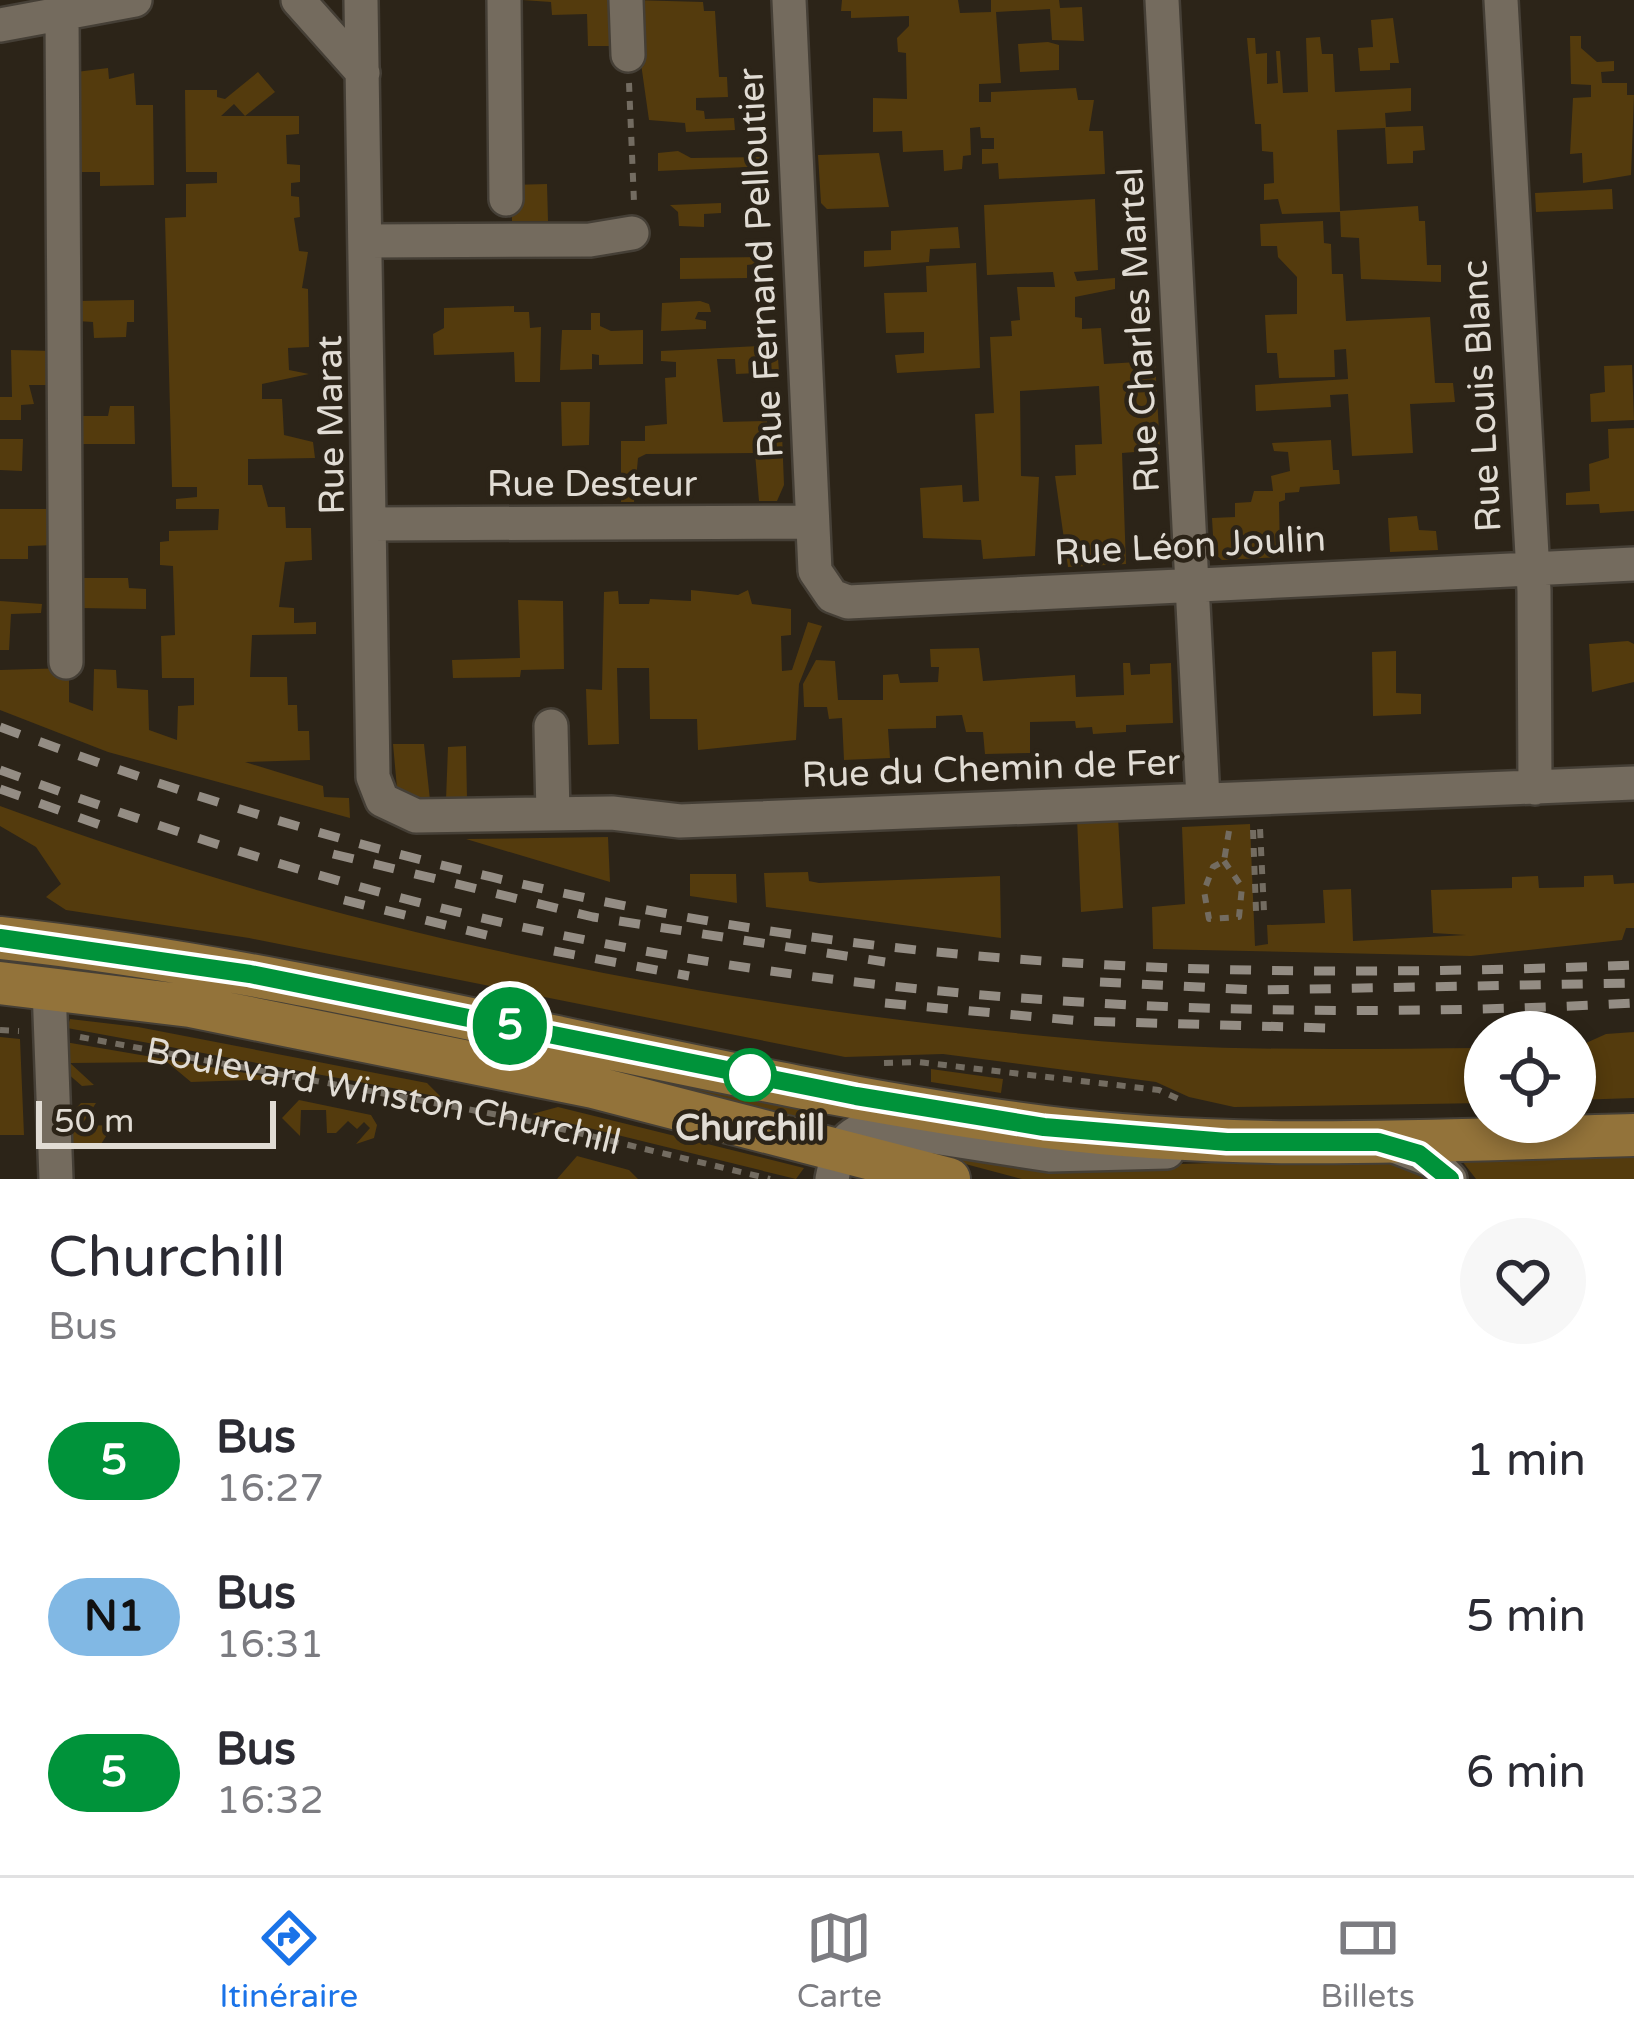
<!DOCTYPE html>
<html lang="fr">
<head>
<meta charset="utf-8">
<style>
	:root { --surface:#fff; --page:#f7f7f7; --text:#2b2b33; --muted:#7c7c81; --line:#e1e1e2; --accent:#1a73e8 }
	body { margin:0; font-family:"Varela Round",sans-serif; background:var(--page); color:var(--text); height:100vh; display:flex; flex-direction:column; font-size:45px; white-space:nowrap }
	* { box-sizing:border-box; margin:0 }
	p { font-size:39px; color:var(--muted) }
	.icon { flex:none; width:66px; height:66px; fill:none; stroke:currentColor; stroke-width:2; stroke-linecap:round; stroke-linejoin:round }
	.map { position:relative; height:1179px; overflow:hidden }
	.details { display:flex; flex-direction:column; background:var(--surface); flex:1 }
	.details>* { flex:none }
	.badge { padding:0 24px; border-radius:39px; font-size:42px; line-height:78px }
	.tools { position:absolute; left:1464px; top:1011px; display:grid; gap:24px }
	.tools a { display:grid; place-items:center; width:132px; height:132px; border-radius:50%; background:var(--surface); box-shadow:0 6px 18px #0003; font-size:60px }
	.scale { position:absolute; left:36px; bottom:30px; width:240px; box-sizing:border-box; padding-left:12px; border:6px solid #e1dcd4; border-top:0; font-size:33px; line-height:42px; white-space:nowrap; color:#e1dcd4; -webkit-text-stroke:9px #2c2418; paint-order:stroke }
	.map>.badge { position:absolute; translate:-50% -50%; box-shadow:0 0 0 6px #fff }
	.round { display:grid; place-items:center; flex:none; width:126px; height:126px; border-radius:63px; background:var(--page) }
	.overview { display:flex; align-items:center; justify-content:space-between; height:204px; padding:0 48px }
	h1 { font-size:57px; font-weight:600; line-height:90px }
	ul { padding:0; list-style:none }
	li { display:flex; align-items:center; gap:36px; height:156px; padding:0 48px }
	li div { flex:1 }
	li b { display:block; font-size:45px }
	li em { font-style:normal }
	li .badge { min-width:132px; font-weight:700; text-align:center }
	.menu { display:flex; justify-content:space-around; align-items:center; height:168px; border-top:3px solid var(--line); background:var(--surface); font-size:33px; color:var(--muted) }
	.menu a { display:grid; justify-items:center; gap:6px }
	.menu .active { color:var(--accent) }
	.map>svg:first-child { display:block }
</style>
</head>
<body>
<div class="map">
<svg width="1634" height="1179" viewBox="0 0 1634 1179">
	<rect width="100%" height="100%" fill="#2c2418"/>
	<path fill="#543b0d" d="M522,0H618L614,46H588L587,14L552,15L551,2Z
		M632,0L703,2L704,11H715L719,77H727L728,97L696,98V110L704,111L705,119L734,118L735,130L686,132L685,123L649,120Z
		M842,0H958L960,13L991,12V0H1059L1060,8L1082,7L1084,41L1052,40L1050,9L996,12L1001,83L979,84V102H991V92L1076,88L1078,100H1094L1089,131H1103L1105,174L999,179L998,163L982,164V149H994V138H981L980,127L970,128L971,155L963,156L962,169L944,171L943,150L903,152L902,131L873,132V98L907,99L906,53L898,52L897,38L909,26V16L851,18V11H841Z
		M1393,18L1399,63H1390V70L1360,71L1358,48L1373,47L1371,20Z
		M1570,36H1581V48L1597,62L1614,61V71L1601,72L1602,83H1627V95H1634L1631,175L1583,183L1582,153L1570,154L1573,98L1591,97V85L1571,84Z
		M1320,37L1322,54H1333L1335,92L1411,88V111L1385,113L1386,127L1423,126L1425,150L1413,151V163L1387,164L1385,128L1337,130L1340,211L1418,206L1419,221H1425L1427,265H1441V282L1361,279L1359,238L1341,237L1340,212L1282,214L1278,199L1264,200V184L1274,183L1273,152L1262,151L1261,124H1255L1247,38H1255L1256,54L1267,53V84L1278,83L1276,51H1280L1283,93L1308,92L1306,38Z
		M1048,42L1059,45V70L1020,72L1018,44Z
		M108,68L109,79L134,73L136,105H153L154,185L100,186V172H76V72Z
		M258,72L275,92L245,116L234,104L221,116H299V134L286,135L287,164L300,165V182L291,183V196L299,197L300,217L294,218L299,251L308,252L302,288L308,289L309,347L288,348L289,370L309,374L262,384V399H282L284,435L313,442L315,458L248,459V485H262L268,507H285L286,528H311L312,560L285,562L279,607L294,608V623L316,622V634L252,635L250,677H287L288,705H297L298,731H309L310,760L245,762L323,786L324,797L349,798L350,818L108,752L0,710V670L69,668V702L93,711L94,669L116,670L117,688L148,690L149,730L177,740L178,706L194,705V678H162L161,636L175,635L173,566L160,565V542L169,541V531L218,530L219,509H176V499L197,497V487H172L165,218L186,217V184L217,183V172H186L185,90H217V97L225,99Z
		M678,151L691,158L768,157L769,166L658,171V153Z
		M879,153L889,207L827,209L821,203L818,155Z
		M547,184L548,221H512L511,185Z
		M1612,189L1613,209L1536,212L1535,193Z
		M1095,199L1098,270L1074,272L1077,281L1115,278V289L1075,297V317L1082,318V329L1101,328L1104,364L1155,361L1160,450L1122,453L1126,564L1068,567L1055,476L1076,475L1075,445L1102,444L1099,386L1020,391L1021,476L1039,477L1035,556L983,559L981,540L923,538L920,488L962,485L963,502L979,501L975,414L994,413L990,337L1012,336L1011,321L1020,320L1017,287H1055L1053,272L987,275L984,205Z
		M721,203V213L704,214V227L679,226L678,212L670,205Z
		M1323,221L1324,243L1331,244L1332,274H1343L1346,321L1430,317L1435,383H1453L1455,402L1410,404L1413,453L1352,456L1348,394L1330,395L1331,407L1256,411L1255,385L1348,379L1346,349L1334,350L1335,377L1279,378L1277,353H1267L1265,315L1297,314V277L1278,257L1277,246H1261L1260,224Z
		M958,227L960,248L930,249L929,262L864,267V251L891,250V231Z
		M773,257L772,262L747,265V278L680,279V258Z
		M976,263L980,368L897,373L895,355L924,353V332L886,333L884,293L927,292L926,266Z
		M134,300V322H127L126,337L94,338L93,322L77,321V301Z
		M700,301L709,304L711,312H698L695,319L706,321V329L661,331L662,303Z
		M514,306V312H529L530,328L541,327L540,382H515L514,352L434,355L433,334L444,328V308Z
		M591,313H600V326L611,331L643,330V364L599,365V355L592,354V369L560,370L562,330H591Z
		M777,345L779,372L736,374L735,359H717L723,422L767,421L768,435L782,434L784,485L777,501H759L755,453L646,454L638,458L634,502H621V441H645V426L667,424L665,378L676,377V362L661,361V351Z
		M11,350L53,351V385H29L34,404L21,405V420H0V397H12Z
		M1632,365L1634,420L1591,422L1590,394L1605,392L1604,366Z
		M561,402H590L589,445L562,446Z
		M110,406H134L135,444H78V416H108Z
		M1634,428V511L1600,513L1599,504L1566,505V493L1590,491L1589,464L1609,458L1608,429Z
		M0,439H23L22,471L0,470Z
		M1331,440L1333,470H1339L1340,484L1300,487L1299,492L1285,493V500L1279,502L1280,557L1222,560L1214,553L1212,518L1235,517V503L1251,502L1254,491H1273L1271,476L1290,471L1288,452L1274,451L1272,443Z
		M0,509H55V545L28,546V559H0Z
		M1417,516L1419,530L1436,531L1438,550L1390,552L1388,518Z
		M79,578H128L129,588L146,589V609L79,608Z
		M691,590L738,595L748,590L752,604L791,609V635L781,636L782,671L792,670L808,622L822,626L799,684L796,740L698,750L697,719H650L649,668H617L619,744L588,745L586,689L602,690L604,592L618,591L619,604H649L650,599L691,601Z
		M518,600L563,601L564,669L521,670L520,677L453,678L452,660L520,658Z
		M0,601L42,604L41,613L11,614L9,650H0Z
		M1628,641L1634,644V682L1592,692L1589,644Z
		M979,648L983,681L1075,675L1076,697L1124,695L1123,663H1130L1131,675L1150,674V664L1171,663L1173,723L1126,725V732L1093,734L1092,727L1076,728L1075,721L1030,722V753L985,754L983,732H966L962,715L936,716V728L888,729L890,758L844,760L842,718L829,719L827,707H804L803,684L816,660L835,661L838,700H883V675L898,674L900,683L938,682L939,667H931L930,649Z
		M1396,651V693L1421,694V714L1373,716L1372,652Z
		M393,744H424L430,800H414L397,788Z
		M466,746L467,799L446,800L448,747Z
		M0,806C347,934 710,1006 1077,1039C1212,1052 1350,1049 1485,1048V1103L1234,1107L1189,1097L1156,1082L943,1054L845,1057L249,938L66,910L46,897L61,884L36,847L0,826Z
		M1118,817L1123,908L1081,912L1077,818Z
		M1250,824L1255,946L1268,944L1267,925L1325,923L1323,890L1351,889L1353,941L1466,935L1433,933L1431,890L1512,888V877L1538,876L1539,888L1584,887V876L1613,875L1614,884L1634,883V928H1626L1622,940L1471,956L1153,949L1152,907L1185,904L1182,827Z
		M608,837L610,882L466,839Z
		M808,872L809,881L819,883L1000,876L1001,938L766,907L764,873Z
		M690,874H736L737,903L690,896Z
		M0,955L119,967L816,1106L811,1124L0,965Z
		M70,1019L138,1027L427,1083L441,1097L67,1028Z
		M1634,1032V1098L1575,1100V1048L1606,1034Z
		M0,1037L20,1039L24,1135H0Z
		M65,1042L281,1079L191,1082L167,1062L70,1063L94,1085L82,1086L67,1073Z
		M931,1069L1003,1079L1001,1093L931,1082Z
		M299,1100L371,1115L377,1125L374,1138L356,1144L370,1128L364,1122L357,1129L348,1121L336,1133H327L326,1110H301L300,1136L282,1118Z
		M81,1103H96L81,1126L113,1125L98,1149L76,1146L69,1139V1116Z
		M558,1107L804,1168L796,1179L532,1114Z
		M909,1149L1114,1166L1387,1158L1425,1179H1022Z
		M1634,1153V1179H1476L1459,1157Z
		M577,1156L629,1170L638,1179H557Z"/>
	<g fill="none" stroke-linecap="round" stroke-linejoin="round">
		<defs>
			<path id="minor" d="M298,0L363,73
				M504,0L506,199
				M626,0L628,55
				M789,0L815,571L832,596L848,602L1634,564
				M1162,0L1203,799
				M1501,0L1534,591L1535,788
				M361,1L373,777L382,800L416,816L612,813L680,821L1634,783
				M62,14L66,662
				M0,25L135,0
				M368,241L590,240L632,233
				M371,524L812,522
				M551,726L553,814
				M49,987L56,1179
				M1397,1147L1433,1161L1450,1179
				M832,1179C837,1152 842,1135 870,1127L1050,1155L1167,1152"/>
			<path id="major" d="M0,938C353,976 693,1082 1045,1127C1240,1152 1438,1140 1634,1135
				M0,983L190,1006L593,1087L949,1179"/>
		</defs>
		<use href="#minor" stroke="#453f36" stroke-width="38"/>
		<use href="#major" stroke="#453f36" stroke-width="46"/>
		<g stroke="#736c61" stroke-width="6" stroke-dasharray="9 9" stroke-linecap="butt">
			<path d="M629,83L634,202"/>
			<path d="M1253,830L1256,911H1264L1260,828"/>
			<path d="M1224,861L1242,887L1239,917L1209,919L1204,891L1213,867L1224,861L1229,831"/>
			<path d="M0,1030L19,1031"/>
			<path id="s1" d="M80,1037L520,1119L770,1179"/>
			<path d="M884,1063L918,1062L1159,1090L1185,1102"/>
		</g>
		<use href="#minor" stroke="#746b5e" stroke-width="33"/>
		<use href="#major" stroke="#93733a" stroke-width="42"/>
		<path stroke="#948d84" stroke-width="9" stroke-dasharray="21 21" stroke-linecap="butt" d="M0,727C324,849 670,933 1016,959C1222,975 1428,973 1634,965
			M0,770C168,831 338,886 513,925C881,1005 1258,1023 1634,1003
			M0,789L103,826
			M333,854L593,917L885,962
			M344,900L507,940
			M554,951L689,976
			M1100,982L1257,990L1634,983
			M885,1003L1081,1021L1328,1028"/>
	</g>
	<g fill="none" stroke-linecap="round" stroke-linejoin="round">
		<defs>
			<path id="line" d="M0,938L250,974L856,1096L1044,1127L1227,1142H1378L1419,1154L1450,1179"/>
		</defs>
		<use href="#line" stroke="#fff" stroke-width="27"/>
		<use href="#line" stroke="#00933a" stroke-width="18"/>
	</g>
	<circle fill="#fff" stroke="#00933a" stroke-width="6" cx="750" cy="1075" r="24"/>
	<g text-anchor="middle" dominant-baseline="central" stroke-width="9" stroke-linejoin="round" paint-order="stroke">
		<g font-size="36" fill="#e1dcd4" stroke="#2c2418">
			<text transform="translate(761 263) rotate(-93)">Rue Fernand Pelloutier</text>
			<text transform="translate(1139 330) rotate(-93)">Rue Charles Martel</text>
			<text transform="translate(1482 396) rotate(-93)">Rue Louis Blanc</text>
			<text transform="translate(331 425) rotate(-91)">Rue Marat</text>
			<text x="592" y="484">Rue Desteur</text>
			<text transform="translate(1190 546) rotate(-3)">Rue Léon Joulin</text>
			<text transform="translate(991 769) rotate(-2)">Rue du Chemin de Fer</text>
			<text stroke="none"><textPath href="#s1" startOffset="309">Boulevard Winston Churchill</textPath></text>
		</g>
		<g font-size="36" font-weight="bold" fill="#e1dcd4" stroke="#2c2418">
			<text x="750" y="1128">Churchill</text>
		</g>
	</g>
</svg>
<div class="tools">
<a><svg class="icon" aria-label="locate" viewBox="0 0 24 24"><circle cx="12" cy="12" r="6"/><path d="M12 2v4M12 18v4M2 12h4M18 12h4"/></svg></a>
</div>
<div class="scale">50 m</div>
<b class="badge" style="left:510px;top:1026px;background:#00933a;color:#fff">5</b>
</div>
<section class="details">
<div class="overview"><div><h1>Churchill</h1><p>Bus</p></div><a class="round"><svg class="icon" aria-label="heart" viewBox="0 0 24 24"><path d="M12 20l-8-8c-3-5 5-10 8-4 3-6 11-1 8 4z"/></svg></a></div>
<ul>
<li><span class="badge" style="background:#00933a;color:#fff">5</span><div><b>Bus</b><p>16:27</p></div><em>1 min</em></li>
<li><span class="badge" style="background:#81b8e4;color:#111">N1</span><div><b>Bus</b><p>16:31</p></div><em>5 min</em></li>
<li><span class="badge" style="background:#00933a;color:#fff">5</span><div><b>Bus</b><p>16:32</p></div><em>6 min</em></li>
</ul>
</section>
<nav class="menu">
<a class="active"><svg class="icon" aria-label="directions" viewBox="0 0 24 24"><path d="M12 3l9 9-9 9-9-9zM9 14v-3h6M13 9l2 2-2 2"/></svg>Itinéraire</a>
<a><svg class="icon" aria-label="map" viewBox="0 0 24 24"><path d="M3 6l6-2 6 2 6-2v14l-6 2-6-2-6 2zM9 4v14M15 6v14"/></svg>Carte</a>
<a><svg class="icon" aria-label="tickets" viewBox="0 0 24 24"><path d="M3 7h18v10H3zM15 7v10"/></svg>Billets</a>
</nav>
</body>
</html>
